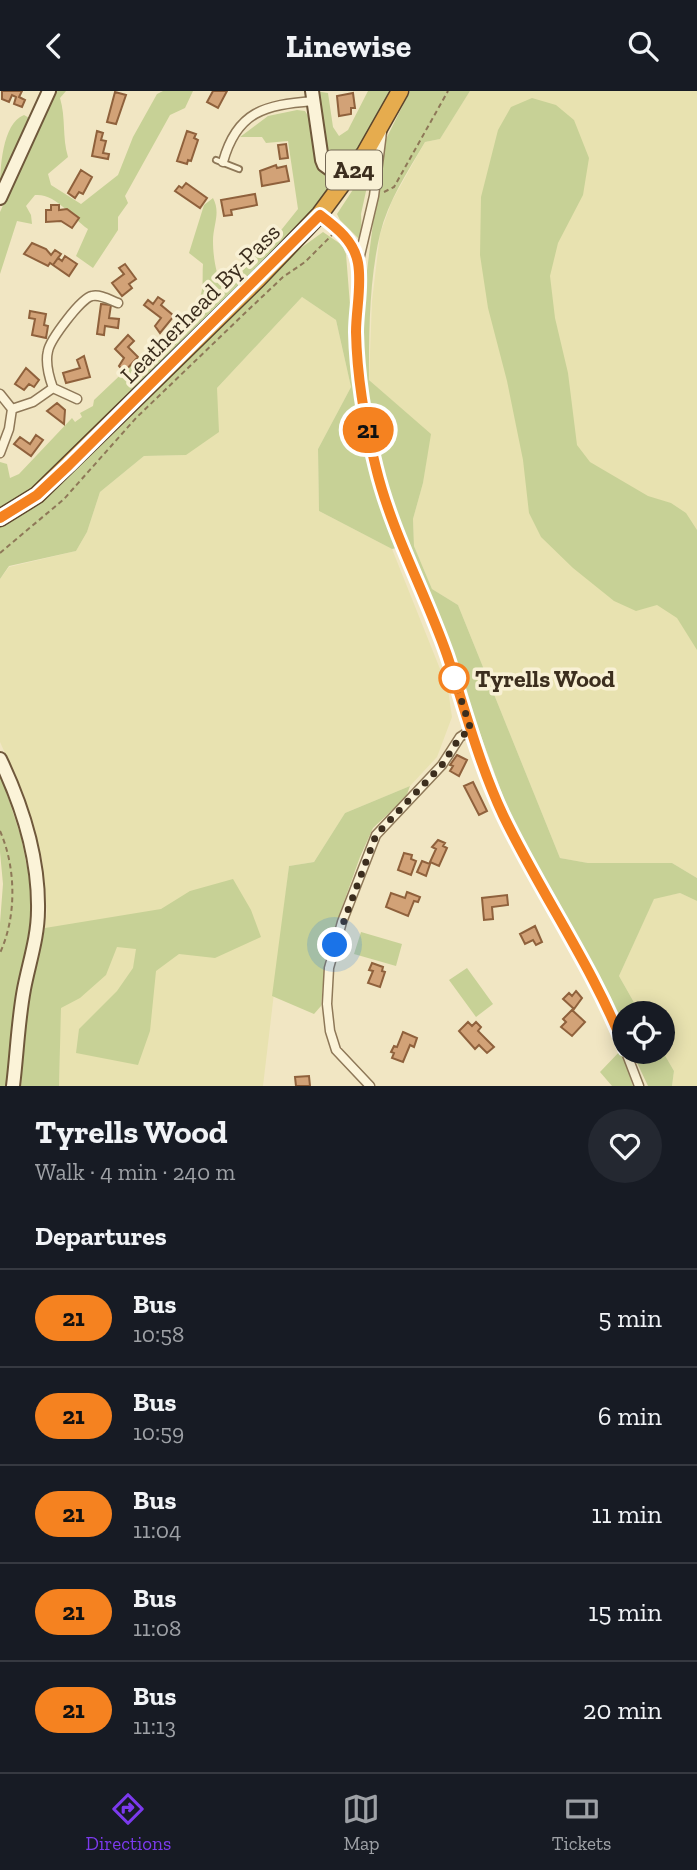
<!DOCTYPE html>
<html lang="en">
<head>
<meta charset="utf-8">
<style>
	:root { --surface:#171b24; --page:#242831; --text:#f1f3f6; --muted:#9ea1a6; --line:#363941; --accent:#7c3aed }
	body { margin:0; font-family:"Zilla Slab",serif; background:var(--page); color:var(--text); height:100vh; display:flex; flex-direction:column; font-size:26px; white-space:nowrap }
	* { box-sizing:border-box; margin:0 }
	p { font-size:23px; color:var(--muted) }
	.icon { flex:none; width:38px; height:38px; fill:none; stroke:currentColor; stroke-width:2; stroke-linecap:round; stroke-linejoin:round }
	.map { position:relative; height:995px; overflow:hidden }
	.sheet { display:flex; flex-direction:column; background:var(--surface); flex:1 }
	.sheet>* { flex:none }
	.badge { padding:0 14px; border-radius:23px; font-size:24px; line-height:46px }
	.fabs { position:absolute; left:612px; top:910px; display:grid; gap:14px }
	.fabs a { display:grid; place-items:center; width:63px; height:63px; border-radius:50%; background:var(--surface); box-shadow:0 4px 18px #0003; font-size:35px }
	.you { position:absolute; width:35px; height:35px; margin:-18px; border:5px solid #fff; border-radius:50%; background:#1a73e8; box-shadow:0 0 0 10px #1a73e833 }
	.map>.badge { position:absolute; translate:-50% -50%; box-shadow:0 0 0 4px #fff }
	h2 { padding:0 35px; font-size:26px; line-height:63px }
	.round { display:grid; place-items:center; flex:none; width:74px; height:74px; border-radius:37px; background:var(--page) }
	.summary { display:flex; align-items:center; justify-content:space-between; height:119px; padding:0 35px }
	h1 { font-size:33px; font-weight:700; line-height:52px }
	ul { padding:0; list-style:none }
	li { display:flex; align-items:center; gap:21px; height:98px; padding:0 35px; border-top:2px solid var(--line) }
	li div { flex:1 }
	li b { display:block; font-size:26px }
	li em { font-style:normal }
	li .badge { min-width:77px; font-weight:700; text-align:center }
	header { display:flex; justify-content:space-between; align-items:center; height:91px; padding:0 35px; background:var(--surface); font-size:32px; font-weight:700 }
	.dock { display:flex; justify-content:space-around; align-items:center; height:98px; border-top:2px solid var(--line); background:var(--surface); font-size:19px; color:var(--muted) }
	.dock a { display:grid; justify-items:center; gap:4px }
	.dock .on { color:var(--accent) }
	.map>svg:first-child { display:block }
</style>
</head>
<body>
<header><svg class="icon" aria-label="back" viewBox="0 0 24 24"><path d="M15 5l-7 7 7 7"/></svg>Linewise<svg class="icon" aria-label="search" viewBox="0 0 24 24"><circle cx="10" cy="10" r="6"/><path d="M15 15l6 6"/></svg></header>
<div class="map">
<svg width="697" height="995" viewBox="0 0 697 995">
	<rect width="100%" height="100%" fill="#f1e6c3"/>
	<path fill="#e8e2b0" d="M470,0H697V787L672,772H588L560,767L458,514L432,498L414,455L413,428L423,392L430,343L369,289L372,210L380,143L392,110L425,51L440,48Z
		M302,206L336,229L351,296L318,358L319,420L392,458L448,598L452,626L437,666L410,695L345,722L314,771L289,775L263,995H59L61,896L43,852L47,820L42,768L24,704L0,651V488L9,476L76,460L87,441L100,401L144,365L186,364L217,297Z
		M680,802L697,810V995H672L674,980L663,961V922H640L619,885L654,807Z"/>
	<path fill="#c7d196" d="M55,0H66L60,7C66,27 62,46 68,66L48,83L51,94L81,113L118,84L133,46L157,3L163,0H193L185,17L170,24L125,105L128,112L118,126V139L93,177L76,165L88,138C72,127 56,102 35,104L26,115L31,124L32,133L17,130L0,183V121Z
		M315,0L328,2L333,36L339,45L348,39L368,0H393C381,22 370,56 350,72C345,75 340,74 334,74L324,58Z
		M410,0H470L440,48L425,51C408,80 388,110 380,143C369,190 369,242 369,289L431,343L423,392L413,428L414,455L432,498L458,514L560,767L588,772H672L697,787V810L680,802L654,808L619,885L640,922H625V945L599,891L538,782L504,708L450,560L407,454L392,458L319,420L318,358L351,296L336,229L302,206L217,297L219,341L186,364L144,365L100,401L87,441L76,460L9,475L0,488V434L294,162L323,141L342,154L346,163L356,291L365,290L362,219L383,54Z
		M532,7L556,14L574,29L589,67L583,104L558,152L550,185L555,227L568,282L577,354L590,371L648,405L671,412L686,422L697,439V559L677,527L657,514L636,520L614,510L573,477L541,446L529,422L523,369L507,290L488,217L480,164L481,106L498,39L511,16Z
		M297,19L305,20L312,31L331,90V100L306,131L37,397L0,419V371L7,373L10,387L19,383L72,327L75,331L82,326L80,322L93,315L94,309L150,256C169,252 192,224 200,206C204,197 202,183 203,173L189,162L204,114L213,107C221,122 213,134 213,150C213,165 216,186 224,198L251,171L267,143L282,138L298,118L288,50L266,52L262,46H240L268,25Z
		M24,24L33,29L0,99C0,79 2,32 24,24Z
		M373,68L361,123L362,146L359,148L340,129L337,123Z
		M0,682L21,746L33,806V834L12,945L6,995H0V832L3,793L0,761Z
		M410,695L406,706L373,737L360,766L326,861L321,915L314,923L272,905L289,775L314,771L345,722Z
		M233,788L251,819L261,846L215,867L179,863L156,880L150,940L138,974L76,962L79,938L117,900L133,877L136,858L117,856L106,884L80,907L61,917L59,995H21L28,913L45,837L161,818L190,800Z
		M361,841L402,853L396,875L354,863Z
		M467,877L493,913L476,926L449,889Z
		M621,959L633,995H612L600,981Z
		M632,961H663L674,980L672,995H648Z"/>
	<path fill="#d2a277" stroke="#8f613c" stroke-width="2" d="M2,0H22L19,6L25,9L22,16L14,13L16,6L12,4L9,11L2,8Z
		M213,0H227L218,17L207,11Z
		M115,1L126,4L116,33L107,31Z
		M353,2L355,17H351V23L339,25L337,5Z
		M97,40L103,42L101,49L106,50L103,62L109,63L108,68L92,65Z
		M187,40L196,43L194,47L198,49L191,70L188,69L187,73L177,70Z
		M286,53L288,67L280,68L278,54Z
		M276,74L277,77L286,75L289,90L262,95L260,80Z
		M81,79L92,86L83,103L79,101L75,107L68,102Z
		M186,92L207,107L200,117L175,100L179,95L182,97Z
		M255,103L257,114L231,119L232,124L224,125L221,109Z
		M51,114H59V119L67,118L79,127L72,137L61,130L46,131V119H51Z
		M32,152L46,158L51,164L55,159L61,163L53,174L50,172L48,175L24,163Z
		M65,165L77,173L69,185L53,174L58,167L62,170Z
		M125,173L136,188L129,193L132,197L122,205L112,192L124,183L119,177Z
		M158,206L164,210L161,214L174,225L160,242L155,235L161,227L144,214L148,209L153,213Z
		M101,213L111,214L109,227L119,228L118,237L105,235L104,244L97,243Z
		M30,220L46,223L44,234L48,235L46,247L32,244L35,228L29,227Z
		M128,244L134,250L128,256L138,266L124,281L119,275L124,267L115,258Z
		M84,265L90,286L66,292L63,282L80,277L77,269Z
		M26,277L39,289L34,296L29,293L24,299L15,293Z
		M57,312L65,319L64,333L47,320Z
		M36,344L43,349L31,365L14,353L20,346L30,353Z
		M457,664L467,669L459,685L450,680L453,675L450,674Z
		M473,691L487,720L479,724L464,695Z
		M438,749L445,752L443,755L447,757L439,775L430,771L436,758L432,756Z
		M404,762L412,764L411,768L416,770L411,784L398,779Z
		M422,770L430,773L426,785L417,781Z
		M407,801L420,806L418,811L414,810L408,825L386,816L391,802L405,807Z
		M507,804L508,814L492,816L493,828L484,829L482,807Z
		M535,835L542,851L536,854L533,849L525,853L520,843Z
		M372,872L383,876L382,880L385,881L380,896L368,892L373,880L369,879Z
		M576,900L582,907L574,918L563,908L569,902L572,905Z
		M572,919L585,931L572,945L561,936L566,931L563,928Z
		M468,931L472,935L476,931L481,936L478,940L494,956L487,962L479,954L475,958L459,940Z
		M403,941L417,947L414,956L410,954L403,971L392,967L394,962L391,961L394,955L397,956Z
		M309,985L310,995H296L295,986Z"/>
	<g fill="none" stroke-linecap="round" stroke-linejoin="round">
		<defs>
			<path id="lane" d="M216,69L239,78"/>
			<path id="street" d="M223,71C237,20 265,14 313,10
				M320,123L344,144L358,173L357,255L366,327L376,378L402,457L446,562L483,677L503,723L598,897L625,958
				M358,173L374,105L382,41
				M53,297C49,286 45,272 48,260C50,249 81,207 92,205C100,203 110,209 118,212
				M0,303L12,318L33,311L53,297L77,308
				M0,362L9,338L12,318
				M626,961L639,995
				M370,995L336,959L330,940L327,913L329,877L342,831L376,744L442,674L460,646L471,639"/>
			<path id="secondary" d="M312,0L322,69L324,74L346,90
				M0,107L49,0
				M0,668C22,714 39,767 38,819C38,846 29,872 24,898C18,930 17,963 13,995"/>
			<path id="highway" d="M0,427L37,404L258,188L320,123L365,62L400,0"/>
		</defs>
		<use href="#lane" stroke="#8e7858" stroke-width="8"/>
		<use href="#street" stroke="#8e7858" stroke-width="11"/>
		<use href="#secondary" stroke="#6f583b" stroke-width="16"/>
		<use href="#highway" stroke="#5b452d" stroke-width="19"/>
		<path stroke="#8e7858" stroke-width="2" stroke-dasharray="5 3.5" stroke-linecap="butt" d="M384,101L394,96L448,0
			M0,462L64,408L136,327L245,222L283,186L305,171L332,144
			M0,740C16,776 17,825 0,862"/>
		<use href="#lane" stroke="#fbf3d8" stroke-width="4.5"/>
		<use href="#street" stroke="#fbf3d8" stroke-width="8"/>
		<use href="#secondary" stroke="#fbf3d8" stroke-width="12"/>
		<use href="#highway" stroke="#e6ac4e" stroke-width="16"/>
	</g>
	<g fill="none" stroke-linecap="round" stroke-linejoin="round">
		<defs>
			<path id="line" d="M0,427L37,404L69,374L320,124C337,137 354,150 358,172C362,194 356,219 356,241C357,286 365,333 376,377C392,442 425,501 447,564C465,618 479,673 503,724C541,803 593,876 625,958"/>
		</defs>
		<use href="#line" stroke="#fff" stroke-width="16"/>
		<use href="#line" stroke="#f58220" stroke-width="10"/>
		<path stroke="#3c2e1e" stroke-width="7" stroke-dasharray="0 12.6" d="M335,854L376,744L442,674L460,646L471,639L454,587"/>
	</g>
	<circle fill="#fff" stroke="#f58220" stroke-width="3.5" cx="454" cy="587" r="14"/>
	<g text-anchor="middle" dominant-baseline="central" stroke-width="7" stroke-linejoin="round" paint-order="stroke">
		<rect fill="#f8f0d4" stroke="#746855" stroke-width="2" x="326" y="59.5" width="56" height="39" rx="5"/>
		<g font-size="23" font-weight="bold" fill="#3c2e1e">
			<text x="354" y="79">A24</text>
		</g>
		<g font-size="24" fill="#3c2e1e" stroke="#f8f0d4">
			<text transform="translate(200 212) rotate(-45)">Leatherhead By-Pass</text>
		</g>
		<g font-size="24" font-weight="bold" fill="#3c2e1e" stroke="#f8f0d4" text-anchor="start">
			<text x="475" y="587">Tyrells Wood</text>
		</g>
	</g>
</svg>
<div class="fabs">
<a><svg class="icon" aria-label="locate" viewBox="0 0 24 24"><circle cx="12" cy="12" r="6"/><path d="M12 2v4M12 18v4M2 12h4M18 12h4"/></svg></a>
</div>
<div class="you" style="left:335px;top:854px"></div>
<b class="badge" style="left:368px;top:339px;background:#f58220;color:#111">21</b>
</div>
<section class="sheet">
<div class="summary"><div><h1>Tyrells Wood</h1><p>Walk · 4 min · 240 m</p></div><a class="round"><svg class="icon" aria-label="heart" viewBox="0 0 24 24"><path d="M12 20l-8-8c-3-5 5-10 8-4 3-6 11-1 8 4z"/></svg></a></div>
<h2>Departures</h2>
<ul>
<li><span class="badge" style="background:#f58220;color:#111">21</span><div><b>Bus</b><p>10:58</p></div><em>5 min</em></li>
<li><span class="badge" style="background:#f58220;color:#111">21</span><div><b>Bus</b><p>10:59</p></div><em>6 min</em></li>
<li><span class="badge" style="background:#f58220;color:#111">21</span><div><b>Bus</b><p>11:04</p></div><em>11 min</em></li>
<li><span class="badge" style="background:#f58220;color:#111">21</span><div><b>Bus</b><p>11:08</p></div><em>15 min</em></li>
<li><span class="badge" style="background:#f58220;color:#111">21</span><div><b>Bus</b><p>11:13</p></div><em>20 min</em></li>
</ul>
</section>
<nav class="dock">
<a class="on"><svg class="icon" aria-label="directions" viewBox="0 0 24 24"><path d="M12 3l9 9-9 9-9-9zM9 14v-3h6M13 9l2 2-2 2"/></svg>Directions</a>
<a><svg class="icon" aria-label="map" viewBox="0 0 24 24"><path d="M3 6l6-2 6 2 6-2v14l-6 2-6-2-6 2zM9 4v14M15 6v14"/></svg>Map</a>
<a><svg class="icon" aria-label="tickets" viewBox="0 0 24 24"><path d="M3 7h18v10H3zM15 7v10"/></svg>Tickets</a>
</nav>
</body>
</html>
